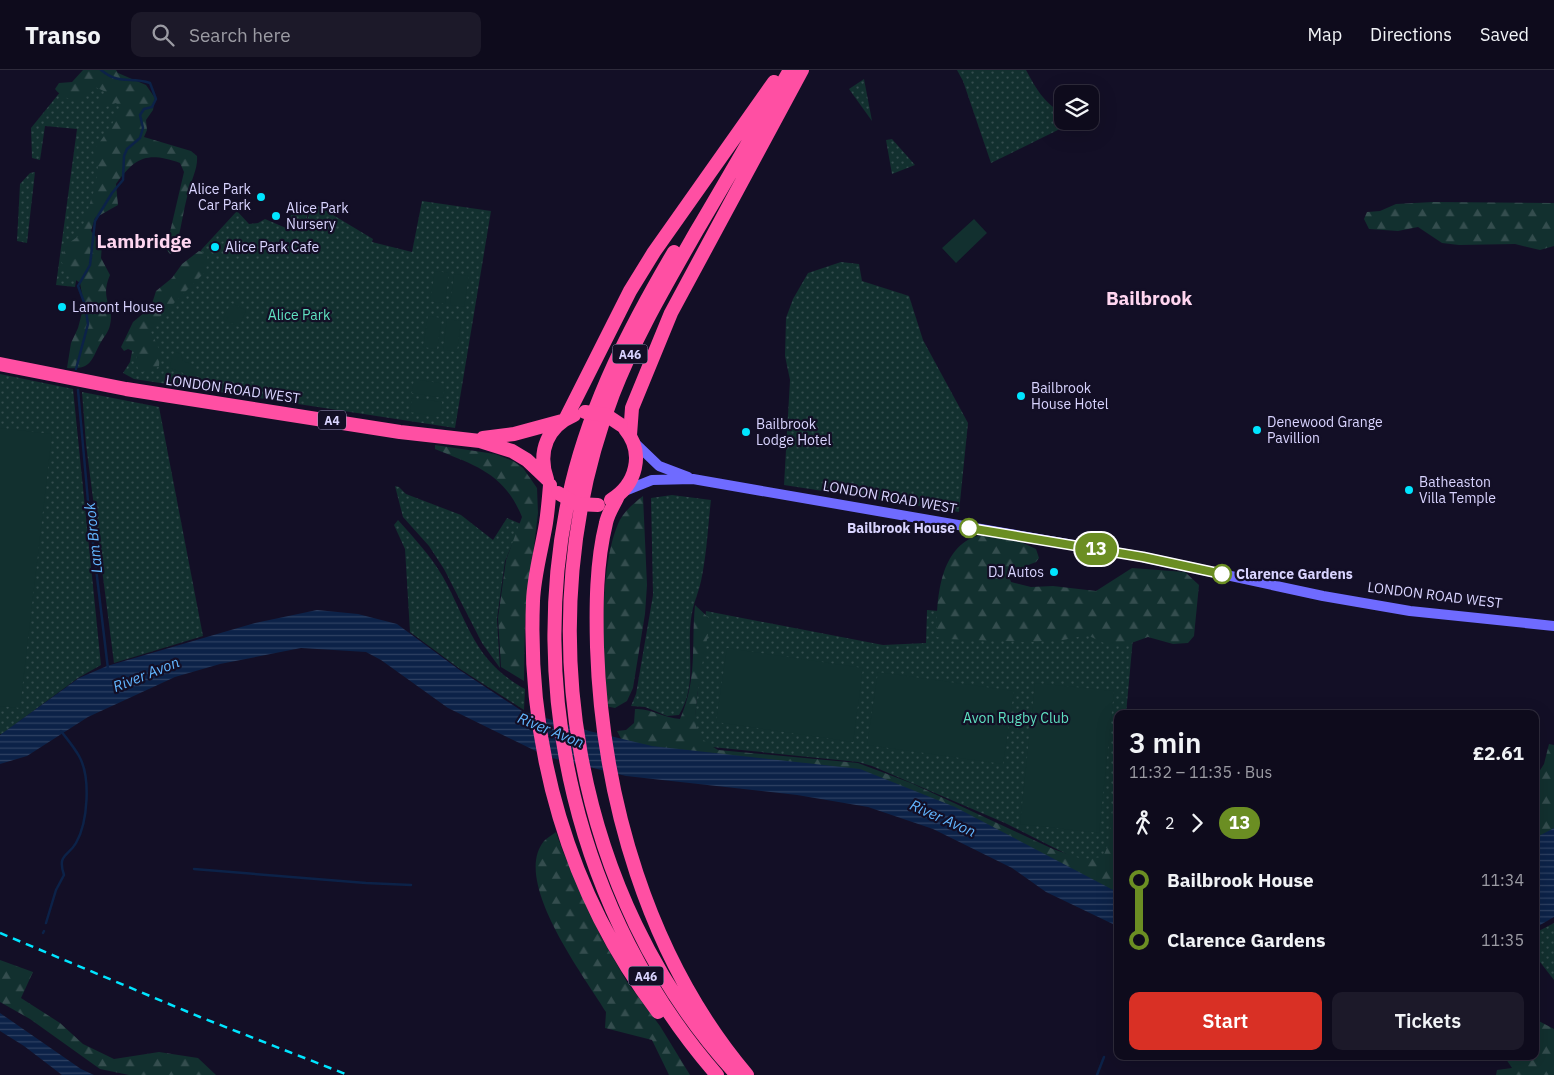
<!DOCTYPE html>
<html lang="en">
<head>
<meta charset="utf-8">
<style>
	:root { --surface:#0e0b1c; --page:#1c1929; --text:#f1f3f6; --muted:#9b9ba3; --line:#2e2b3b; --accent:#d93025 }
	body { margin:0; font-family:"IBM Plex Sans",sans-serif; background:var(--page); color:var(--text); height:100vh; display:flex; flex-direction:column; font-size:19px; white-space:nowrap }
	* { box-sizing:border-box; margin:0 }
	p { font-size:16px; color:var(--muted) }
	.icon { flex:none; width:28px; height:28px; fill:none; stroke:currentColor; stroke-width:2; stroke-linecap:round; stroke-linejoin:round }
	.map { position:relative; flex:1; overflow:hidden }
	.panel { position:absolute; left:1114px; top:640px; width:425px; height:350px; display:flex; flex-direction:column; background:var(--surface); border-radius:10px; box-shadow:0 5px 20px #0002,0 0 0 1px var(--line) }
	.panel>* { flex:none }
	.badge { padding:0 10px; border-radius:16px; font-size:18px; line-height:32px }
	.controls { position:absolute; left:1054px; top:15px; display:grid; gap:10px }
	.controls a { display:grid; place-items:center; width:45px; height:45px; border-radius:10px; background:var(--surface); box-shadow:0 5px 20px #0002,0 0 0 1px var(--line); font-size:25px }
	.map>.badge { position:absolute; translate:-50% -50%; box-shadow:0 0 0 2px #fff }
	.legs { display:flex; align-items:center; gap:8px; height:55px; padding:0 15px; font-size:16px }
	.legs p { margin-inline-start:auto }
	.headline { display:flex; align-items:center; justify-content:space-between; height:85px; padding:0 15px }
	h1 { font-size:28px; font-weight:600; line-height:38px }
	.action { display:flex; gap:10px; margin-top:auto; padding:10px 15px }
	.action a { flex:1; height:58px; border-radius:10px; background:var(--accent); color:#fff; font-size:20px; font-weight:600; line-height:58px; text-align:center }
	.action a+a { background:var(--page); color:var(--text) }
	ul { padding:0 15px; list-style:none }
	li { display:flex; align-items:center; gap:18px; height:60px; font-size:19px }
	li i { display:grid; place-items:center; width:8px; height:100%; margin:0 6px; background:currentColor }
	li i::after { content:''; width:12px; height:12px; margin:-6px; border:4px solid; border-radius:50%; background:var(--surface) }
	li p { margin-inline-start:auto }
	li:first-child i { background:linear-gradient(#0000 50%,currentColor 0) }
	li:last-child i { background:linear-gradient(currentColor 50%,#0000 0) }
	header { display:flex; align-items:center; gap:30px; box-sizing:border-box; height:70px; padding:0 25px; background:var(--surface); border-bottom:1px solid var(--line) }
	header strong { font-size:24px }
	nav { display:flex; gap:28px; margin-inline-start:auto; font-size:18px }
	.search { width:350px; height:45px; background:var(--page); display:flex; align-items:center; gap:12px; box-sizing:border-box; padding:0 18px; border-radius:10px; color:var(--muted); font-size:19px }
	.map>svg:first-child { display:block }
</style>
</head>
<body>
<header>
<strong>Transo</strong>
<div class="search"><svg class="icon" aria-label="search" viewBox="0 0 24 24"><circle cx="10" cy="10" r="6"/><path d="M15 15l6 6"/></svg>Search here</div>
<nav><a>Map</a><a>Directions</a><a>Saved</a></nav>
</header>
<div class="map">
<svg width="1554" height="1005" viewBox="0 0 1554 1005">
	<defs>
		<pattern id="green-dots" width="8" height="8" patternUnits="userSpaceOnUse" patternTransform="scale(1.25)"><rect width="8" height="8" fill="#12302f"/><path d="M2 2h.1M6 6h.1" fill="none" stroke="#344d4e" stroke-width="1.8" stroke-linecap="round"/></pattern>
		<pattern id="forest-firs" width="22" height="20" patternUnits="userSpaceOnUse" patternTransform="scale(1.25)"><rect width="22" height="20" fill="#12302f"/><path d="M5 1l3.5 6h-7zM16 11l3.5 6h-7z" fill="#344d4e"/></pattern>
		<pattern id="water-rules" width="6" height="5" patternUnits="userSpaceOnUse" patternTransform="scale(1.25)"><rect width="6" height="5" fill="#0c2248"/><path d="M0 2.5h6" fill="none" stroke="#2f4163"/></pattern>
	</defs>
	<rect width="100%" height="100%" fill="#130f26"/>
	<path fill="url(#green-dots)" d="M957,0H1026C1035,17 1044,33 1062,43V51H1076L991,93L963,11Z
		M95,7L138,27L87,146L75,217L56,215L77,59L45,56L40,90L32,88L31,58L61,21Z
		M864,9L872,51L849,19Z
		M892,69L915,95L892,104L886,70Z
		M35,102L27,173L17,171L20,114L30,103Z
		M422,131L491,141L455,358L134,309L123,303L130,292L133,276L202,179L237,141L249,154L258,153L265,149L286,158L291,145L300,140L308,143L305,156L313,133L373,169L372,172L412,182Z
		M841,192L859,194L862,211L909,226L923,270L968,353L959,442L784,415L790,310L785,286L786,248L793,229L808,203Z
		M0,304L73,319L101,595L78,608L2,664H0Z
		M82,322L159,337L203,566L114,593L86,374Z
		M395,416L399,417L406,424L461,445L493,470L507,448L521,454L505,491L497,549L500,598L482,573L444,499L429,476L403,447Z
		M672,425L711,430C708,455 707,481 702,506C700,519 694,531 692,543C685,579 699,612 679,645L667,646L645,637L631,636L636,624L653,525L651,428Z
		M398,450C414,468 431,486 443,507C469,554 474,591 525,619L524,640L460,599L410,562L405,479L394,455Z
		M927,540L1134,557L1126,644H1118V730L1110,806L1005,753L872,696L858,692L692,675L706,541L883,575L926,573Z
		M1554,853V910L1540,892L1537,893L1535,890V863Z"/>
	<path fill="url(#forest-firs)" d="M83,0H116L118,3L146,15L155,28L153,40L146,50L147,60L144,67L191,81L197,86C198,98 192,108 189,120C183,140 181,161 175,181L170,184L166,179L184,102L180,93C148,82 136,86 116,114L118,135L95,148L91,161L102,174L101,188L110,205C99,230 115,236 110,255C109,261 104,267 101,272C91,290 92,300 67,298L71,273L78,258L84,235L80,213L69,205L61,191L66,175L80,165L96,114L98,96L93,81C103,68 115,52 120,38L116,33L103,38L98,34L106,22L95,17C85,34 66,33 55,19L59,13L72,12Z
		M1433,132L1554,133V176L1540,180L1515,174L1459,175L1442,173L1418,157L1398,161L1369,159L1364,149L1367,142L1380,141L1396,134Z
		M199,181L207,184L208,193L204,203L156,251L151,262L160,281L159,296L149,303L139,301L136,293L137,283L128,279L124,281L121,277L133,252L151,237L156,221L172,208L182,194Z
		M435,375L495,384L513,391L523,398L537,418L538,443L525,553L524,611L501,597L498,548L506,490L522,447C504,403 476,396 435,379Z
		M643,426L647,515L645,544L633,618L627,631L615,638L605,636C604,584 598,502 618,454C622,443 634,433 643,426Z
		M981,465L1021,472L1036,479L1039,488L1036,492L1008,503L1011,512L1031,517L1053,516L1096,521L1132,498L1185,502L1199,515L1194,566L1188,573L1173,574L1148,567L1123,576L1104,573L1087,565L1063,570L1029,572L946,569L937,567C936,531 939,474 981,465Z
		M695,535L711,550C707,569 691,644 697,659C701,670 708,674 718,680L858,693L911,713L1053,779L1082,789L1103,787L1107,778L1117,715L1118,777L1115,788L1117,832L997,761L627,680L617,661L626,660L634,653L635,639C651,638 664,648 680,649C698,608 691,577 695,535Z
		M1549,674L1554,675V761L1535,772V708L1544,694Z
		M556,762L563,782L601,867L627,912L660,956L690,1005H669L652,970L605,958L606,942C585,907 511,811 544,771C547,768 552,765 556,762Z
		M0,890L33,902L21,928L60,953L83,974L114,989L159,982L198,988L216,1005H129L100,999L30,949L0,932Z
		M1535,949L1554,959V1005H1496L1497,1000L1512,998L1504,986H1535Z"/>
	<path fill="#12302f" d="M974,149L987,163L956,193L942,178Z
		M435,201L449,203L445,234L430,231Z
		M454,204L469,206L464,237L450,235Z
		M231,233L246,240L239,257L223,249Z
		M428,246L442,248L437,279L423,277Z
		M447,249L461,251L457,282L443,280Z
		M176,282L181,284L183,291L196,296V304L191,306L170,298L172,286Z
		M414,309L445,314L443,328L412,323Z
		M412,328L442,332L440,347L410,342Z
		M0,358L52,364L20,638L0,636Z
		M727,578L863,598L853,672L716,652Z
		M878,602L1014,621L1003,694L867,675Z
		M1035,613L1114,621L1099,763L1020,754Z"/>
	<path fill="url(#water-rules)" d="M317,540L358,544L397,554L461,601L522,641L589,661L652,676L860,699L955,737L1117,822V856L1046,822L1012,798L933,759L868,737L797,725L626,706L548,687L448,638L381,590L366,582L301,578L220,594L175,607L88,647L27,686L0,694V665L79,608L107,596L255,553Z
		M1554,758V847L1535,858V768Z
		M0,943L81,999L94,1005H62L24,976L0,961Z"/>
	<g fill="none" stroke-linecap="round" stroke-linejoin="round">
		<path stroke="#0c2248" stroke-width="2.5" d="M76,299L88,254L85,235L78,216L90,195L95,151L112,123L123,110L124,86L127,79L140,68L143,58L140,45L144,39L152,37L156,29L150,13C130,6 121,16 101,0
			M78,320L88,431L108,599
			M194,799L366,813L411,815
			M46,853L56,820L64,805C57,784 68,787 76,773C88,752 91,707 79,686C74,677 67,669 61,661
			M43,863L44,861
			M1117,970L1118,966
			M1097,1005L1104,987"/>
		<path stroke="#6f6bff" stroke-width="10" d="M634,372L659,396L688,407
			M622,422L652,410L693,409L1143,487L1323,526L1410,541L1554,556"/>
		<path stroke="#ff4fa3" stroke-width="14" d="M674,182C631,255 592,330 572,413C523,619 578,846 717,1005
			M0,294L126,319L400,362L480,371L512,381L527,390L547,409
			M566,348L630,221L654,182L774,12
			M630,365L632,338L671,243L802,0
			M483,368L514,364L562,351
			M547,409C537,381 548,356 574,345
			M550,415C549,427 548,440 546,453C542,478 534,505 533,531C527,678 568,823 658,942
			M618,426C614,435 608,443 606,453C596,493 596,537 597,577C602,728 648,888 747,1005
			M611,430C636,415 645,383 625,359
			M737,1005C572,827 526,549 613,324C635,267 666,215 696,162C728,108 759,54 790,0"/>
		<path stroke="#00e5ff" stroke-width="2.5" stroke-dasharray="8 6" stroke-linecap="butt" d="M0,863L200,947L348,1005"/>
		<path stroke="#ff4fa3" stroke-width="14" d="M585,342L606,345L621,355
			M558,423L577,434L598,435"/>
	</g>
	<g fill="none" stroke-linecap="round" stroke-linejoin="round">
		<defs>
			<path id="line-1" d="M969,458L1143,487L1222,504"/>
		</defs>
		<use href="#line-1" stroke="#fff" stroke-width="11"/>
		<use href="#line-1" stroke="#6b8e23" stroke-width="8"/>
	</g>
	<g fill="#00e5ff" stroke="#130f26" stroke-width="2">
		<circle cx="261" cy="127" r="5"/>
		<circle cx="276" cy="146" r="5"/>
		<circle cx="215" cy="177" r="5"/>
		<circle cx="62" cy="237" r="5"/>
		<circle cx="1021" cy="326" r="5"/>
		<circle cx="1257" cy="360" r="5"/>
		<circle cx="746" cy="362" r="5"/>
		<circle cx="1409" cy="420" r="5"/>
		<circle cx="1054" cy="502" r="5"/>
	</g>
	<g fill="#fff" stroke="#6b8e23" stroke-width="2.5">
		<circle cx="969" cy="458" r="9"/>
		<circle cx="1222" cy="504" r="9"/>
	</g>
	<g text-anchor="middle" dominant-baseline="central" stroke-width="4.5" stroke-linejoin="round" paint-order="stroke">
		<g fill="#130f26" stroke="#9e99be" stroke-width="1">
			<rect x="612.5" y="274.5" width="35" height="19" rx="4"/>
			<rect x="318" y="340.5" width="28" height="19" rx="4"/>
			<rect x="628.5" y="896.5" width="35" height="19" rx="4"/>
		</g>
		<g font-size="12" font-weight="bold" fill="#d9d4ff">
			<text x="630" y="284">A46</text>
			<text x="332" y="350">A4</text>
			<text x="646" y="906">A46</text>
		</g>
		<g font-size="14" fill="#d9d4ff" stroke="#130f26" text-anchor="start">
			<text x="251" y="119" text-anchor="end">Alice Park<tspan x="251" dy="16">Car Park</tspan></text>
			<text x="286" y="138">Alice Park<tspan x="286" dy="16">Nursery</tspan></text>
			<text x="225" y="177">Alice Park Cafe</text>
			<text x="72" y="237">Lamont House</text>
			<text x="1031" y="318">Bailbrook<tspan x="1031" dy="16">House Hotel</tspan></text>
			<text x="1267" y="352">Denewood Grange<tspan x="1267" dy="16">Pavillion</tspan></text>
			<text x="756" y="354">Bailbrook<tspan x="756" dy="16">Lodge Hotel</tspan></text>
			<text x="1419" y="412">Batheaston<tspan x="1419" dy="16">Villa Temple</tspan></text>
			<text x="1044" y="502" text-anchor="end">DJ Autos</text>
		</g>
		<g font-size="14" fill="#5fe0c0" stroke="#130f26">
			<text x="299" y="245">Alice Park</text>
			<text x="1016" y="648">Avon Rugby Club</text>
		</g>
		<g font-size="14" fill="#d9d4ff" stroke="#130f26">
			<text transform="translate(233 319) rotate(8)">LONDON ROAD WEST</text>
			<text transform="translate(890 427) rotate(10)">LONDON ROAD WEST</text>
			<text transform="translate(1435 525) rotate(7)">LONDON ROAD WEST</text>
		</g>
		<g font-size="14" font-weight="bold" fill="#d9d4ff" stroke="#130f26" text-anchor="end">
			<text x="955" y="458">Bailbrook House</text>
			<text x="1236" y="504" text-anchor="start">Clarence Gardens</text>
		</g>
		<g font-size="15" font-style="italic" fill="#62b6ff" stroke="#130f26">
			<text transform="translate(93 468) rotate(-96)">Lam Brook</text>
			<text transform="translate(146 604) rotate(-22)">River Avon</text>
			<text transform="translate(551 660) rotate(22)">River Avon</text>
			<text transform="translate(943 748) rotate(24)">River Avon</text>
		</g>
		<g font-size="19" font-weight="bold" fill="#ffd6f0" stroke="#130f26">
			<text x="144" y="171">Lambridge</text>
			<text x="1149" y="228">Bailbrook</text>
		</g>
	</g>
</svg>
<div class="controls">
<a><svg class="icon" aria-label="layers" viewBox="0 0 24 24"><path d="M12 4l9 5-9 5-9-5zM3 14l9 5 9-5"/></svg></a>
</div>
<b class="badge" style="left:1096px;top:479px;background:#6b8e23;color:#fff">13</b>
<section class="panel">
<div class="headline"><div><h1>3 min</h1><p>11:32 – 11:35 · Bus</p></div><b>£2.61</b></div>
<div class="legs"><svg class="icon" aria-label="walk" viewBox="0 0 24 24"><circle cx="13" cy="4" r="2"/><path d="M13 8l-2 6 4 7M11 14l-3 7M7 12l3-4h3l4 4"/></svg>2<svg class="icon" aria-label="forward" viewBox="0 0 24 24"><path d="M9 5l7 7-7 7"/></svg><b class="badge" style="background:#6b8e23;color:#fff">13</b></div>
<ul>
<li><i style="color:#6b8e23"></i><b>Bailbrook House</b><p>11:34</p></li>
<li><i style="color:#6b8e23"></i><b>Clarence Gardens</b><p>11:35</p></li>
</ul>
<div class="action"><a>Start</a><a>Tickets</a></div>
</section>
</div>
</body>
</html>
